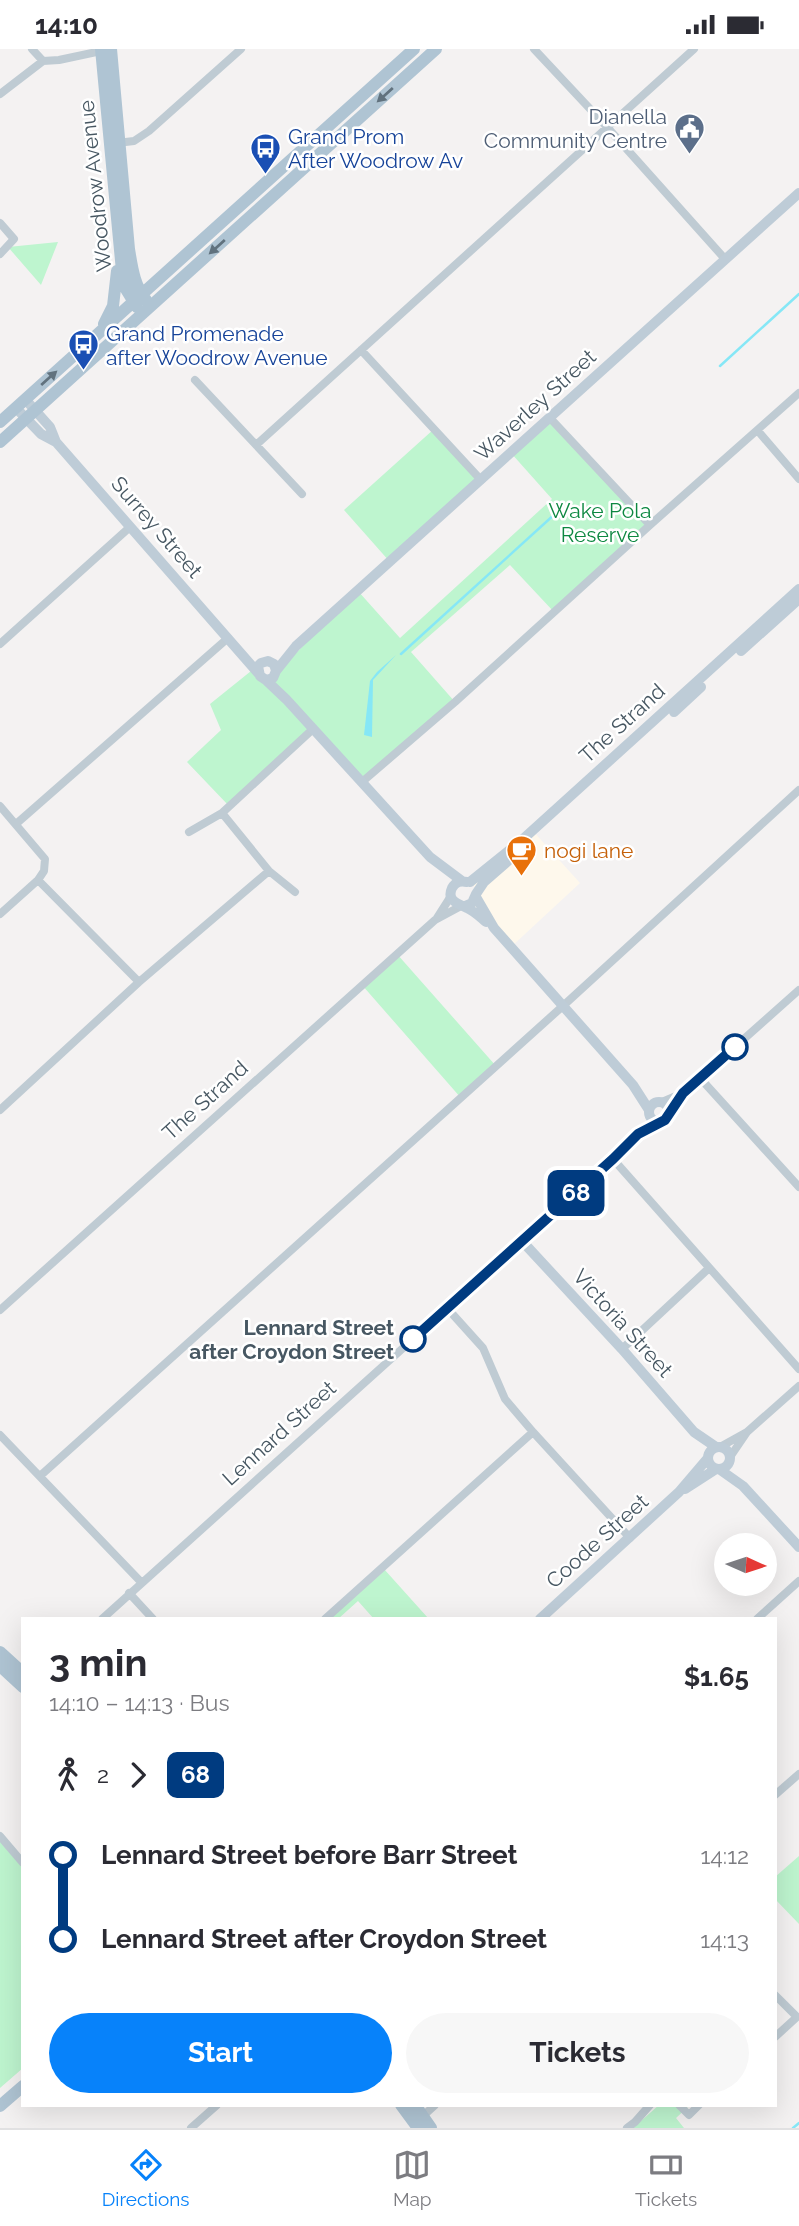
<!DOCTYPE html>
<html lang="en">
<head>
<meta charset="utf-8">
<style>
	:root { --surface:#fff; --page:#f7f7f7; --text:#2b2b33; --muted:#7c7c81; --line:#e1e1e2; --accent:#0782fa }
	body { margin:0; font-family:Raleway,sans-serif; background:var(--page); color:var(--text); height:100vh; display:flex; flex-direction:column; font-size:26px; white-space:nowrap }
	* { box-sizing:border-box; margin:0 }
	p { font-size:23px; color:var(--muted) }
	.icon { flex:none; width:38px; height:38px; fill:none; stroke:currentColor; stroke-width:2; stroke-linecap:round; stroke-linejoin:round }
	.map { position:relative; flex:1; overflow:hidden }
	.details { position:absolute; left:21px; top:1568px; width:756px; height:490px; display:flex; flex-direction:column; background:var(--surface); border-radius:0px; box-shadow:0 7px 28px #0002 }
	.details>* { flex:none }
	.badge { padding:0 14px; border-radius:10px; font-size:24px; line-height:46px }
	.needle { width:46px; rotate:93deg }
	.controls { position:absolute; left:714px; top:1484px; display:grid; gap:14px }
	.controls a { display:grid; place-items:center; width:63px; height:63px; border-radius:50%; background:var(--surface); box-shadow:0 7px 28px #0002; font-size:35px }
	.map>.badge { position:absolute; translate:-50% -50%; box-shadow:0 0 0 4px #fff }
	.legs { display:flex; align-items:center; gap:10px; height:77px; padding:0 28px; font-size:23px }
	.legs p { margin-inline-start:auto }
	.head { display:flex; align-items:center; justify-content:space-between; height:119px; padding:0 28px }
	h1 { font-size:38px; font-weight:700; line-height:52px }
	.button { display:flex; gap:14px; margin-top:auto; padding:14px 28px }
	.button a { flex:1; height:80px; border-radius:42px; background:var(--accent); color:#fff; font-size:28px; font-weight:700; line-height:80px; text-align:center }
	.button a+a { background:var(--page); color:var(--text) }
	ul { padding:0 28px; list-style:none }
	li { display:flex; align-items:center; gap:24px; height:84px; font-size:26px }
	li i { display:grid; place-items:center; width:10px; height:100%; margin:0 9px; background:currentColor }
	li i::after { content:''; width:18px; height:18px; margin:-9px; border:5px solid; border-radius:50%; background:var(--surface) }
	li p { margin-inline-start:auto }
	li:first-child i { background:linear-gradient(#0000 50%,currentColor 0) }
	li:last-child i { background:linear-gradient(currentColor 50%,#0000 0) }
	.status { display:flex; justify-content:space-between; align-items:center; height:49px; padding:0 35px; background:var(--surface); direction:ltr }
	.status svg { height:19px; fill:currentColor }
	.tabs { display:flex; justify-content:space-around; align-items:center; height:98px; border-top:2px solid var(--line); background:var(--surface); font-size:19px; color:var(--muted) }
	.tabs a { display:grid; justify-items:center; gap:4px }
	.tabs .selected { color:var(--accent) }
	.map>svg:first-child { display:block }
</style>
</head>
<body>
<div class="status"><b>14:10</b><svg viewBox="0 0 49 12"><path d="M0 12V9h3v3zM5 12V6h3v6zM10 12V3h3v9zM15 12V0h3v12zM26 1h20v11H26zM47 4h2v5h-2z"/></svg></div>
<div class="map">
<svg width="799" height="2079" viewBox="0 0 799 2079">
	<rect width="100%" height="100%" fill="#f4f2f2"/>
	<path fill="#fef8ec" d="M532,781L580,834L511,898L472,854L482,845L473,836Z"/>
	<path fill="#bef5cf" d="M58,193L41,236L8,198Z
		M550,369L650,476L554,563L510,516L411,603L455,653L362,733L313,680L229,757L187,713L221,681L210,655L261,614L263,630L283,617L358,542L400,589L552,450L511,404Z
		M434,380L481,431L390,513L344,461Z
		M397,905L496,1017L461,1049L362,936Z
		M384,1520L428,1569L374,1570L358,1552L338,1570H330Z
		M0,1787L23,1814V2019L0,2039Z
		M799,1807V1875L775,1850V1828Z
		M659,2056H690L676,2069L684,2079H633Z"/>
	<path fill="#86e7f6" d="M396,606L373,631L372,688L364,686L370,632L377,623Z"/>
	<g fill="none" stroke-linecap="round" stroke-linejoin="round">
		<path stroke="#86e7f6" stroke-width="2.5" d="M720,317L799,245
			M401,605L556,464
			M793,2079L799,2074"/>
		<path stroke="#bfcbd3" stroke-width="8" d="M32,0L43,12
			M534,0L607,78L725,210
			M0,45L43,12L59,11L101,2
			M117,94L134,92L149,82L241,0
			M0,174L14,190L0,205
			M361,301L481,431
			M195,331L302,445
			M550,369L650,476
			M758,382L799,430
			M256,396L694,0
			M0,595L130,478
			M362,733L455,653L650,476L799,344
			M0,757L45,810L44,822L38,831L0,865
			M16,775L228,589
			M189,783L222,764
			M269,822L295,843
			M38,831L139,933
			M437,869L451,847
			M700,1029L799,1138
			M662,1053L683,1044
			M0,1061L139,933L269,822L222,764L313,680
			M669,1064L683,1044L799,941
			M613,1110L799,1320
			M447,1259L483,1299L505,1350L533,1383L630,1489
			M0,1261L435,871L461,857
			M622,1300L708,1220
			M0,1386L141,1533
			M720,1398L747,1383
			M730,1408L747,1383L799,1337
			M40,1427L564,956L799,741
			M129,1544L153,1570
			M102,1570L522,1192
			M325,1570L533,1383
			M757,1570L799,1532
			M775,1746L799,1725
			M0,1787L23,1814
			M775,1946L797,1968L775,1988
			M679,2056L689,2066L699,2056
			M423,2067L435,2056
			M191,2079L217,2056
			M627,2079L635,2073L650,2056"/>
		<path stroke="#beccd7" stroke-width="10" d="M25,350L50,378L56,393L258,624
			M16,359L41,385L56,393
			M741,602L799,550
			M276,622L296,597L799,144
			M266,631L273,629L276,622L274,615L268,612L261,614L258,617L260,627L266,631L286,650L430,808L462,832
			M674,663L701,638
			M467,833C461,832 456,832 452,839C446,852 459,855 467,859C474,862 480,868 486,873
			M470,833L522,791L799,540
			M476,845L484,833L508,812
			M476,848L494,879L633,1036L649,1061
			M465,857L472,854L476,845
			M649 1063a10 10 0 1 1 20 0a10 10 0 1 1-20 0Z
			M658,1073L638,1085L613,1110L522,1192L622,1300L694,1383L716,1398
			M708 1409a11 11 0 1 1 22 0a11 11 0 1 1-22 0Z
			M719,1420L743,1437L799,1498
			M685,1440L716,1420
			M540,1570L679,1443L708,1409"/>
		<path stroke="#afc4d3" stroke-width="12" d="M101,0L122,222L126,240L137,258
			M111,0L129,200C132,218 134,236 146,251
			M104,275L113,257L117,222
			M0,373L414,0
			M0,393L436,0
			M0,1603L23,1624
			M0,1617L23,1638
			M401,2056L418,2079
			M415,2056L431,2079
			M0,2057L23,2037"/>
	</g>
	<defs><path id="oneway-solid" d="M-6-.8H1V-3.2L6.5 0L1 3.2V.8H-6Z" transform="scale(1.75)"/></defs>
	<g fill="#61727e">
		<use href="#oneway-solid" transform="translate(385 46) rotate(138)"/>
		<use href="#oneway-solid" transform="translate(217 198) rotate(138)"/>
		<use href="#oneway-solid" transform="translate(49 329) rotate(-42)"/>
	</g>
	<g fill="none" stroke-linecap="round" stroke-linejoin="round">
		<defs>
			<path id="line-1" d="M413,1290L613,1110L638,1085L665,1071L683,1044L735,998"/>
		</defs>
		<use href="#line-1" stroke="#fff" stroke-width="16"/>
		<use href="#line-1" stroke="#003b80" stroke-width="10"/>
	</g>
	<defs>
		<symbol id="civic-pin" viewBox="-11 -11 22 30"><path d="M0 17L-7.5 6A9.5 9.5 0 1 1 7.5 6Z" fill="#5c6f8a" stroke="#fff"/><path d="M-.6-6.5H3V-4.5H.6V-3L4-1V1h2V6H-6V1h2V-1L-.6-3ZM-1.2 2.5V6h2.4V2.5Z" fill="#fff"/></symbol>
		<symbol id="bus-pin" viewBox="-11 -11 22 30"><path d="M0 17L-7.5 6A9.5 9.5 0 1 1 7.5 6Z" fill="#1a4fb4" stroke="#fff"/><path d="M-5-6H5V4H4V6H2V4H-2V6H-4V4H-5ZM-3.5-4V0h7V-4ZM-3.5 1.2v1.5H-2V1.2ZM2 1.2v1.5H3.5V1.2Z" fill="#fff"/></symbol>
		<symbol id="cafe-pin" viewBox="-11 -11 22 30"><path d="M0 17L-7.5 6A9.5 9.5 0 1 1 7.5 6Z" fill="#e8710a" stroke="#fff"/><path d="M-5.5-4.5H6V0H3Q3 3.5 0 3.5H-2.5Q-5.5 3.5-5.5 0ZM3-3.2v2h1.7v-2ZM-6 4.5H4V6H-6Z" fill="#fff"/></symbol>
	</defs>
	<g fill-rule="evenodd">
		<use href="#civic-pin" x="672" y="62" width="35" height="47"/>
		<use href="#bus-pin" x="248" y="82" width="35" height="47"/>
		<use href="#bus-pin" x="66" y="278" width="35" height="47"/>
		<use href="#cafe-pin" x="504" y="784" width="35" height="47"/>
	</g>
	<g fill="#fff" stroke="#003b80" stroke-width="3.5">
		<circle cx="735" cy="998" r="12"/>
		<circle cx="413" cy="1290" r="12"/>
	</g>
	<g text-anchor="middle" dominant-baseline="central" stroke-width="5" stroke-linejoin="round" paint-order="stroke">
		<g font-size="21" fill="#4e5e75" stroke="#fff" text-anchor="end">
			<text x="667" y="67">Dianella<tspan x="667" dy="24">Community Centre</tspan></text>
		</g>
		<g font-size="21" fill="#164399" stroke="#fff" text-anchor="start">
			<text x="288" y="87">Grand Prom<tspan x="288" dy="24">After Woodrow Av</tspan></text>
			<text x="106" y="284">Grand Promenade<tspan x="106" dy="24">after Woodrow Avenue</tspan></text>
		</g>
		<g font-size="21" fill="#475762" stroke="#fff">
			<text transform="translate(95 137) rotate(-96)">Woodrow Avenue</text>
			<text transform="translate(535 356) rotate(-42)">Waverley Street</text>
			<text transform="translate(157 478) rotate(49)">Surrey Street</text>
			<text transform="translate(622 674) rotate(-42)">The Strand</text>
			<text transform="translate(205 1051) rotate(-42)">The Strand</text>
			<text transform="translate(623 1274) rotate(48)">Victoria Street</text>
			<text transform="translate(279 1384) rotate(-42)">Lennard Street</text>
			<text transform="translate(597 1492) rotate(-42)">Coode Street</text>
		</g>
		<g font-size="21" fill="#0d8841" stroke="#fff">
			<text x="600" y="461">Wake Pola<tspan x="600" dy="24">Reserve</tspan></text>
		</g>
		<g font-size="21" fill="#c56008" stroke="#fff" text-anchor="start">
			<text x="544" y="801">nogi lane</text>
		</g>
		<g font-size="21" font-weight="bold" fill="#475762" stroke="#fff" text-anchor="end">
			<text x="394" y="1278">Lennard Street<tspan x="394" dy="24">after Croydon Street</tspan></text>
		</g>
	</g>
</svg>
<div class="controls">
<a><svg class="needle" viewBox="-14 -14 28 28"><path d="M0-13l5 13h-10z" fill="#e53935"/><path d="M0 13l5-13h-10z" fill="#7c7c81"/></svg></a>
</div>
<b class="badge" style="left:576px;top:1144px;background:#003b80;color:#fff">68</b>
<section class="details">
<div class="head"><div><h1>3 min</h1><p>14:10 – 14:13 · Bus</p></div><b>$1.65</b></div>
<div class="legs"><svg class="icon" aria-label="walk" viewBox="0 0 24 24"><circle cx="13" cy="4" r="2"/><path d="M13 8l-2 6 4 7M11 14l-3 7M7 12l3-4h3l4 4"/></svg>2<svg class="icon" aria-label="forward" viewBox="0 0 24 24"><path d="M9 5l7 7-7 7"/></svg><b class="badge" style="background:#003b80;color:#fff">68</b></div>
<ul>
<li><i style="color:#003b80"></i><b>Lennard Street before Barr Street</b><p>14:12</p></li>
<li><i style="color:#003b80"></i><b>Lennard Street after Croydon Street</b><p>14:13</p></li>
</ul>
<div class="button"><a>Start</a><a>Tickets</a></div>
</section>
</div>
<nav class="tabs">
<a class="selected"><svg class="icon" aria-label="directions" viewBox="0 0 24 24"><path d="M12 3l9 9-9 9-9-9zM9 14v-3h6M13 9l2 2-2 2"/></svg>Directions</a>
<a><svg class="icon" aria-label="map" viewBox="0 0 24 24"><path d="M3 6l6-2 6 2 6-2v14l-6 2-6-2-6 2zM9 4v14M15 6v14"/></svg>Map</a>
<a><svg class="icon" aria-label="tickets" viewBox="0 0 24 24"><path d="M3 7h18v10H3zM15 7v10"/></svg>Tickets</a>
</nav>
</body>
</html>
